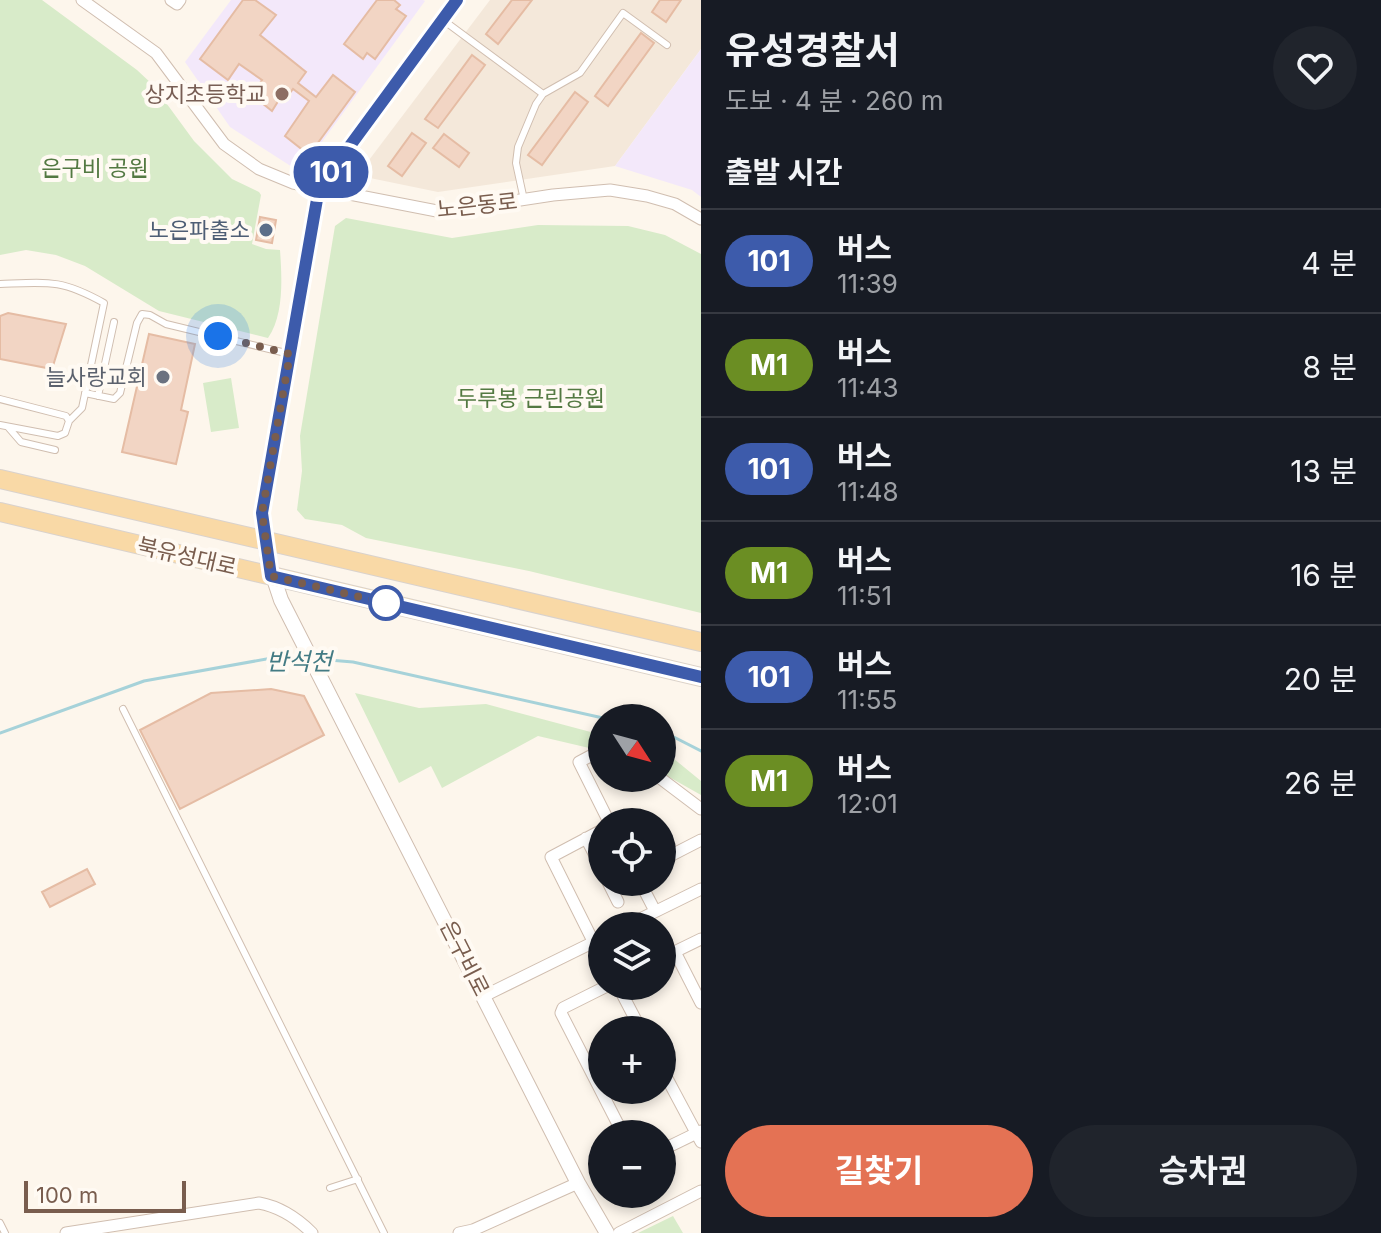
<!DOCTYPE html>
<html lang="ko">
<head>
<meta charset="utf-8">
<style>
	:root { --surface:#171b24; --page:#20242c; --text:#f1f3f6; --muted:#9ea1a6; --line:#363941; --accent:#e47254 }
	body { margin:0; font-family:Inter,"Noto Sans KR",sans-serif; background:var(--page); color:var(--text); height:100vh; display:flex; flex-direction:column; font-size:30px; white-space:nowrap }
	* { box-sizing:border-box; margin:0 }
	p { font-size:26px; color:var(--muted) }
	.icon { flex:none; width:44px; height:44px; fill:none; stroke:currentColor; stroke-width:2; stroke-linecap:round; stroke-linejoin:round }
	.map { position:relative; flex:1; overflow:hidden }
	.drawer { display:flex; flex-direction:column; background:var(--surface); width:680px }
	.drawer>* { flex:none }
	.badge { padding:0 16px; border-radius:26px; font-size:28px; line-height:52px }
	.needle { width:52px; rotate:126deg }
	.controls { position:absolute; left:588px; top:704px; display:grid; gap:16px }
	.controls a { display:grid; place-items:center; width:88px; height:88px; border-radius:50%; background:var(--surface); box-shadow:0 4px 12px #0003; font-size:40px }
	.scale { position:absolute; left:24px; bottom:20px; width:162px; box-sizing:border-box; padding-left:8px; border:4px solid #795d4e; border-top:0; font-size:22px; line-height:28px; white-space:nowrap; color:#795d4e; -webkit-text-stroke:6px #fffaf3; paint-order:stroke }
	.you { position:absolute; width:40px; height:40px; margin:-20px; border:6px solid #fff; border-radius:50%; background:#1a73e8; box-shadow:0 0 0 12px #1a73e833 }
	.map>.badge { position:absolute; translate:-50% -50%; box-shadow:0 0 0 4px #fff }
	h2 { padding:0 24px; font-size:30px; line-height:72px }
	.round { display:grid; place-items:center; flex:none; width:84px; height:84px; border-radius:42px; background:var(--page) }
	.headline { display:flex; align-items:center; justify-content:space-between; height:136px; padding:0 24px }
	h1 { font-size:38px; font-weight:700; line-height:60px }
	.cta { display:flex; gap:16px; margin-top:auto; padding:16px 24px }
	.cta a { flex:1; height:92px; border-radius:48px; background:var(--accent); color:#fff; font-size:32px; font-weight:700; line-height:92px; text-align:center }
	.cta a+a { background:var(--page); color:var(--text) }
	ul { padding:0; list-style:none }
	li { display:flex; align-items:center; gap:24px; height:104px; padding:0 24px; border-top:2px solid var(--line) }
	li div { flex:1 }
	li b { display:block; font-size:30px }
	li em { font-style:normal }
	li .badge { min-width:88px; font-weight:700; text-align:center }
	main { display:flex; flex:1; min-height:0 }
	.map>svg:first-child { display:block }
</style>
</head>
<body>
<main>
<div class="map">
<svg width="701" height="1233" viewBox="0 0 701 1233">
	<rect width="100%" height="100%" fill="#fdf6ec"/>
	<path fill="#f4e8da" d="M490,0H701V49L615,166L438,192L370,178L366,164Z"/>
	<path fill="#f3e8fa" d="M231,0H423L425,1L300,172L230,127L185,62Z
		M701,49V197L692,190L615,166Z"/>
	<path fill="#d8ebc9" d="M0,0H42L137,70L153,85L194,141L232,179L259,192L261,195L252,244L266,249L280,250C282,278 284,315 268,338L159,311L85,266L56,255L26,250L0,255Z
		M346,218L452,238L538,225L628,226L665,235L701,254V613L529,571L366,538L342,525L305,519L297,510L302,471L300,436L335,226Z
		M231,378L239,428L211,432L203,383Z
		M355,693L419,708L486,704L602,735V751L538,736L442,788L431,766L399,783Z
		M662,752L668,754L701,781V795L662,773Z
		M673,1216L683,1233H638Z"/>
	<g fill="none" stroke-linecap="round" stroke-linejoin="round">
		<path stroke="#a6d2d9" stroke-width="3" d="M317,659L353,662L603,718
			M662,731L701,751
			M0,733L144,681L283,656L306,658"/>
	</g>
	<path fill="#f2d5c4" stroke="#e5bca4" stroke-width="2" d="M243,0H255L276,15L260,35L306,72L298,83L316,97L333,75L355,92L309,155L285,136L309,101L293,89L286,98L282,95L272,111L252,95L262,80L239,64L228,80L200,59Z
		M377,0H394L400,5L396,9L406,16L375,59L367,53L363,59L344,44Z
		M512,0H532L498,44L486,34Z
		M660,0H681L666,22L652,12Z
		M641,33L654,43L608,106L595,96Z
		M472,55L485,65L438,128L425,119Z
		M575,92L588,102L542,165L528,155Z
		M412,133L426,143L402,176L388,166Z
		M444,134L469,153L459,167L433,148Z
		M133,157L140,166L120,180L114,172Z
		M260,217L276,220L272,243L256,240Z
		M8,313L66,324L52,369L0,359V316Z
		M149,334L195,344L181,410L188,412L176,464L122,452Z
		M271,689L304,696L324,735L180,809L140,730L211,693Z
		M87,869L95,884L50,907L42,892Z"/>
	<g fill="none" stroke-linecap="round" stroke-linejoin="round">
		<defs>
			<path id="service" d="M443,20L543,94
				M524,200L516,163L518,147L536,104L543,94L580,73L623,13L667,45
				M0,284C48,282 61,279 104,303L82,408L69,421
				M85,393L114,399L120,393L137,323L142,314L150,315L166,324L290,354
				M98,396L114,322
				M0,399L66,416L69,421L65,433L58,436L0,425
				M8,427L21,442L55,450
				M123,709L384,1233
				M330,1188L358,1179
				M0,1223L5,1233"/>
			<path id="minor" d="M82,0L156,53L224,144L259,169L293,183L442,212L553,195L610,190L647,196L675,204L701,219
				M171,0L177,4L180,0
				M602,757L594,754L579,762L609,822
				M660,778L701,809
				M602,830L551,857L602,959
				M586,838L602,869
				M662,860L701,840
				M608,882L618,902
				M640,882L655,911
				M626,926L701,889
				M675,952L701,1003
				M662,958L701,939
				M607,986L563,1008L561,1013L623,1134
				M618,986L641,1030
				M484,996L602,938
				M662,1069L701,1142
				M662,1150L701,1131
				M66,1233L259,1203C281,1207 297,1218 312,1233
				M459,1233L473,1230L578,1183
				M619,1233L701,1191"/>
			<path id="tertiary" d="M457,0L319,188L262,513L268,561L281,600L578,1183L607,1233"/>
			<path id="primary" d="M0,479L701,642
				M0,512L701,677"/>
		</defs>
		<use href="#service" stroke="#d0beb0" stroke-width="8"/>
		<use href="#minor" stroke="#d0beb0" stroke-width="13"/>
		<use href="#tertiary" stroke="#d0beb0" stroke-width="16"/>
		<use href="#primary" stroke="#d9d2cd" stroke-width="20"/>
		<use href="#service" stroke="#fff" stroke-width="6"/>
		<use href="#minor" stroke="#fff" stroke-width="11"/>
		<use href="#tertiary" stroke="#fff" stroke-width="14"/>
		<use href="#primary" stroke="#f9d9a6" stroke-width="18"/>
	</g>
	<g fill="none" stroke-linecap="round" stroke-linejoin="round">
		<defs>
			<path id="line" d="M457,0L319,188L262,513L271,576L701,677"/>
		</defs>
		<use href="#line" stroke="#fff" stroke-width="18"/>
		<use href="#line" stroke="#3d5bab" stroke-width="12"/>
		<path stroke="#795d4e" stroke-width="8" stroke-dasharray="0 14.4" d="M218,336L290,354L262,513L271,576L386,603"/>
	</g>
	<circle fill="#8d6e63" stroke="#fffaf3" stroke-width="3" cx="282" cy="94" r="8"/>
	<circle fill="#5c6f8a" stroke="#fffaf3" stroke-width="3" cx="266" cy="230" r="8"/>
	<circle fill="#6b7280" stroke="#fffaf3" stroke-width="3" cx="163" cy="377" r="8"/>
	<circle fill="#fff" stroke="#3d5bab" stroke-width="4" cx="386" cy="603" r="16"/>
	<g text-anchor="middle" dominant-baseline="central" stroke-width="8" stroke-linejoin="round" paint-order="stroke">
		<g font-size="22" fill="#785e54" stroke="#fffaf3" text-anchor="end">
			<text x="266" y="94">상지초등학교</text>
		</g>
		<g font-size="22" fill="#537942" stroke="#fffaf3">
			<text x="95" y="168">은구비 공원</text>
			<text x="531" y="398">두루봉 근린공원</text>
		</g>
		<g font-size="22" fill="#795d4e" stroke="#fffaf3">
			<text transform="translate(477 205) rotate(-6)">노은동로</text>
			<text transform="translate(187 556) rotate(13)">북유성대로</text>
			<text transform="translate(465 958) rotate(63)">은구비로</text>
		</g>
		<g font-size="22" fill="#4e5e75" stroke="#fffaf3" text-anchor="end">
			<text x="250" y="230">노은파출소</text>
		</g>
		<g font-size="22" fill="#5b616d" stroke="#fffaf3" text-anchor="end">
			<text x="147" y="377">늘사랑교회</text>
		</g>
		<g font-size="24" font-style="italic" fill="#437b84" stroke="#fffaf3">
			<text x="299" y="661">반석천</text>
		</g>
	</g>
</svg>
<div class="controls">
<a><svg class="needle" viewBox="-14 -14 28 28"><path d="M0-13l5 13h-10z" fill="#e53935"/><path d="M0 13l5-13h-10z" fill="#9ea1a6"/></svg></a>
<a><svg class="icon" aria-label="locate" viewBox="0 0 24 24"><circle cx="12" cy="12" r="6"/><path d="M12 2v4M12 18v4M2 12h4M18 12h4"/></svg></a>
<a><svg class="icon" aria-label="layers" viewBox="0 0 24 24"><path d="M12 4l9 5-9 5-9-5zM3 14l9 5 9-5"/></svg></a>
<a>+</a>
<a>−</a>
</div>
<div class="scale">100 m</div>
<div class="you" style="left:218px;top:336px"></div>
<b class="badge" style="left:331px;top:172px;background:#3d5bab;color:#fff">101</b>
</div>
<section class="drawer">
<div class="headline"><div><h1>유성경찰서</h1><p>도보 · 4 분 · 260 m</p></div><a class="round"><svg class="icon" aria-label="heart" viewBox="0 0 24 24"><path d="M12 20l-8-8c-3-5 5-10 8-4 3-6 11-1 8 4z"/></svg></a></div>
<h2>출발 시간</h2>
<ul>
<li><span class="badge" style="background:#3d5bab;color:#fff">101</span><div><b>버스</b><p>11:39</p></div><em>4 분</em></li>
<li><span class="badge" style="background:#6b8e23;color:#fff">M1</span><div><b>버스</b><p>11:43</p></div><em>8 분</em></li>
<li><span class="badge" style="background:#3d5bab;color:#fff">101</span><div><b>버스</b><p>11:48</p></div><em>13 분</em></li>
<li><span class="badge" style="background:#6b8e23;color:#fff">M1</span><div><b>버스</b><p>11:51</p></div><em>16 분</em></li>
<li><span class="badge" style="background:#3d5bab;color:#fff">101</span><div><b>버스</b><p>11:55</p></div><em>20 분</em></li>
<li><span class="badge" style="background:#6b8e23;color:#fff">M1</span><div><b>버스</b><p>12:01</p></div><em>26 분</em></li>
</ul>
<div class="cta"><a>길찾기</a><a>승차권</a></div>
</section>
</main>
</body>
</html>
